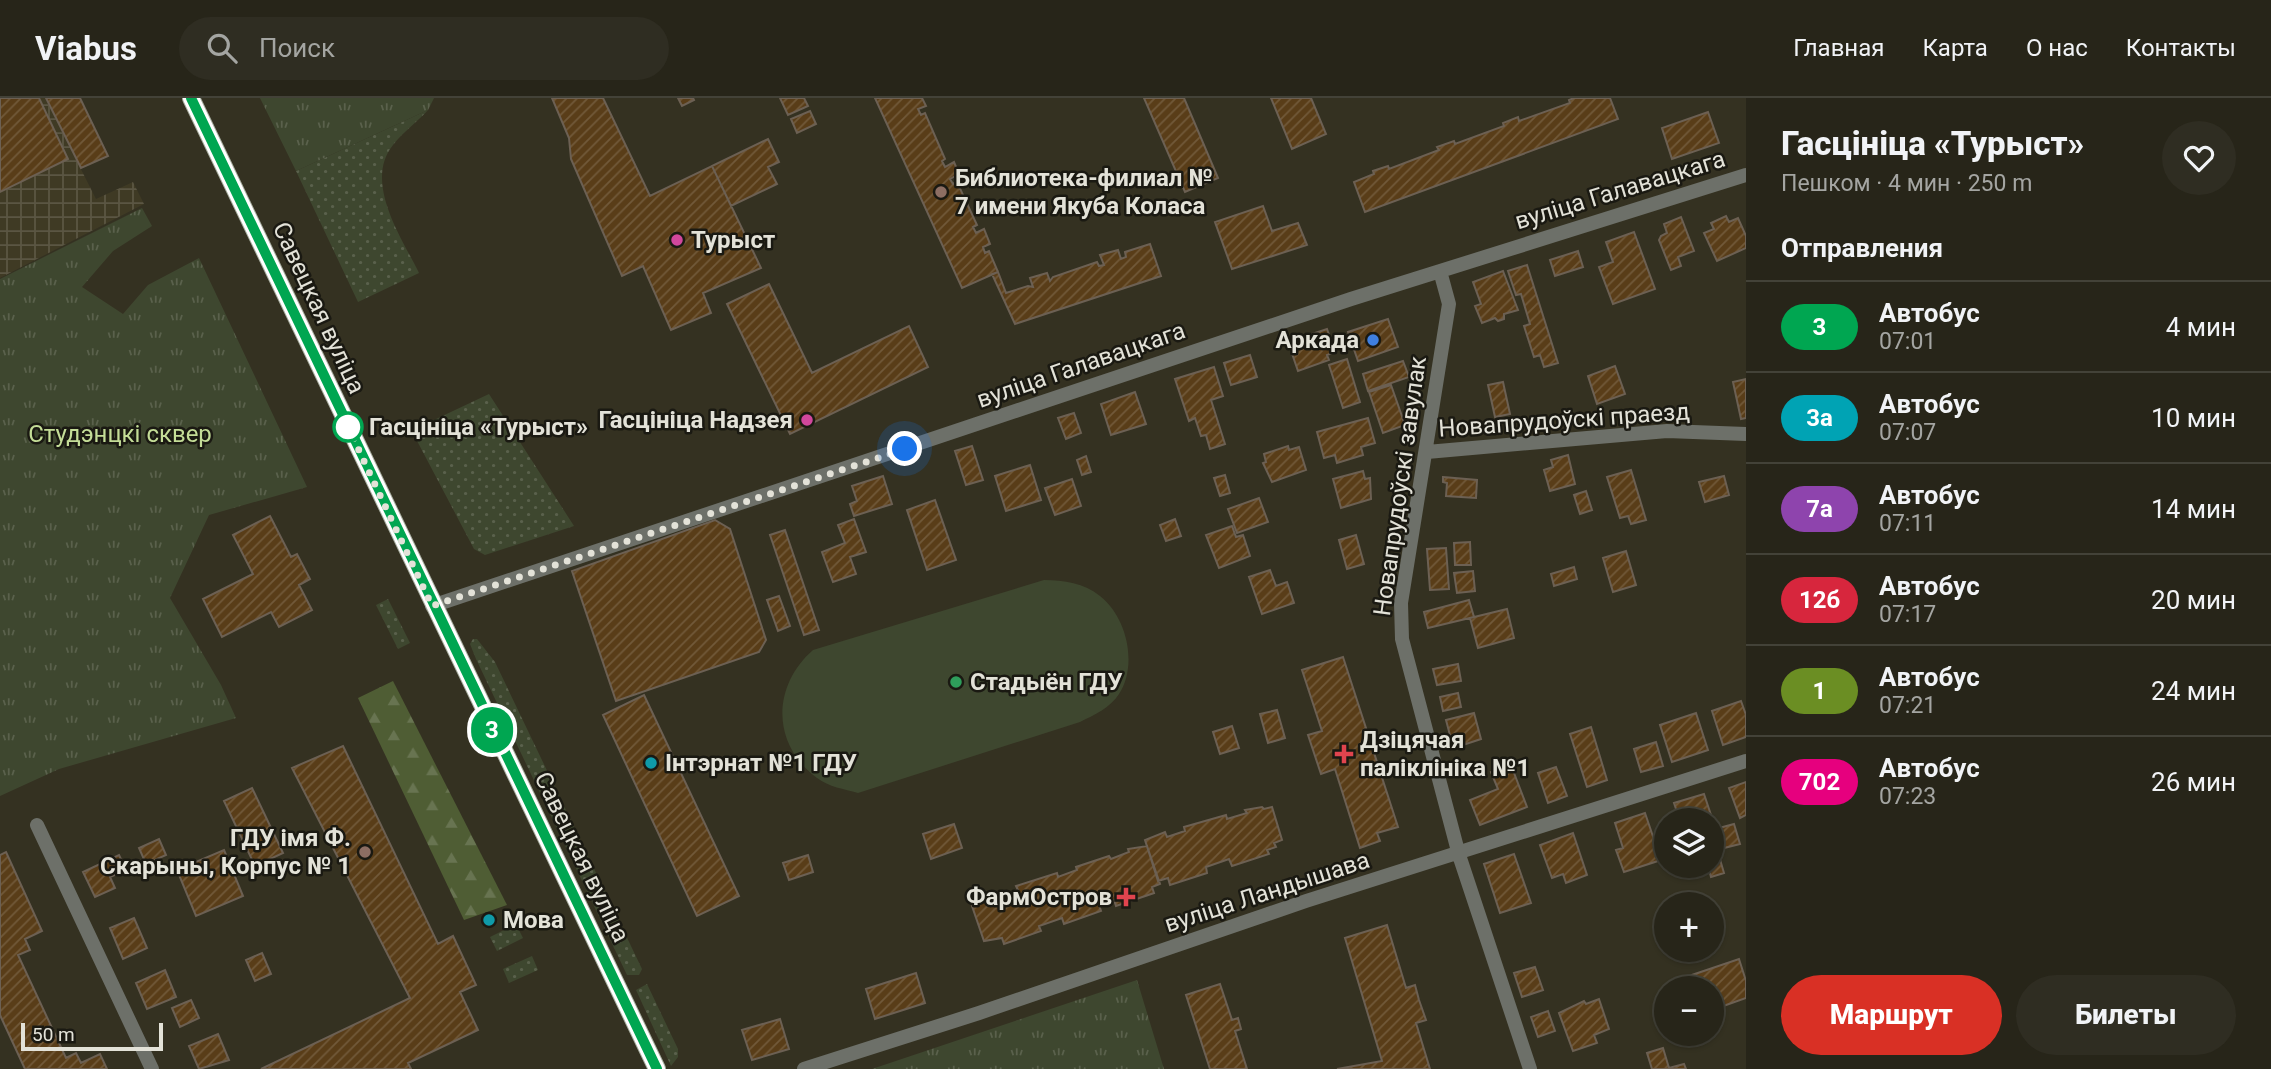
<!DOCTYPE html>
<html lang="ru">
<head>
<meta charset="utf-8">
<style>
	:root { --surface:#272519; --page:#2f2d22; --text:#f1f3f6; --muted:#a4a5a2; --line:#434238; --accent:#d93025 }
	body { margin:0; font-family:Roboto,sans-serif; background:var(--page); color:var(--text); height:100vh; display:flex; flex-direction:column; font-size:26px; white-space:nowrap }
	* { box-sizing:border-box; margin:0 }
	p { font-size:23px; color:var(--muted) }
	.icon { flex:none; width:38px; height:38px; fill:none; stroke:currentColor; stroke-width:2; stroke-linecap:round; stroke-linejoin:round }
	.map { position:relative; flex:1; overflow:hidden }
	.drawer { display:flex; flex-direction:column; background:var(--surface); width:525px }
	.drawer>* { flex:none }
	.badge { padding:0 14px; border-radius:23px; font-size:24px; line-height:46px }
	.fabs { position:absolute; left:1654px; top:710px; display:grid; gap:14px }
	.fabs a { display:grid; place-items:center; width:70px; height:70px; border-radius:50%; background:var(--surface); box-shadow:0 2px 5px #0004,0 0 0 2px var(--line); font-size:35px }
	.scale { position:absolute; left:21px; bottom:18px; width:142px; box-sizing:border-box; padding-left:7px; border:4px solid #e3e2d8; border-top:0; font-size:19px; line-height:24px; white-space:nowrap; color:#e3e2d8; -webkit-text-stroke:5px #1a1912; paint-order:stroke }
	.you { position:absolute; width:35px; height:35px; margin:-18px; border:5px solid #fff; border-radius:50%; background:#1a73e8; box-shadow:0 0 0 10px #1a73e833 }
	.map>.badge { position:absolute; translate:-50% -50%; box-shadow:0 0 0 4px #fff }
	h2 { padding:0 35px; font-size:26px; line-height:63px }
	.round { display:grid; place-items:center; flex:none; width:74px; height:74px; border-radius:37px; background:var(--page) }
	.headline { display:flex; align-items:center; justify-content:space-between; height:119px; padding:0 35px }
	h1 { font-size:33px; font-weight:800; line-height:52px }
	.button { display:flex; gap:14px; margin-top:auto; padding:14px 35px }
	.button a { flex:1; height:80px; border-radius:42px; background:var(--accent); color:#fff; font-size:28px; font-weight:800; line-height:80px; text-align:center }
	.button a+a { background:var(--page); color:var(--text) }
	ul { padding:0; list-style:none }
	li { display:flex; align-items:center; gap:21px; height:91px; padding:0 35px; border-top:2px solid var(--line) }
	li div { flex:1 }
	li b { display:block; font-size:26px }
	li em { font-style:normal }
	li .badge { min-width:77px; font-weight:700; text-align:center }
	header { display:flex; align-items:center; gap:42px; box-sizing:border-box; height:98px; padding:0 35px; background:var(--surface); border-bottom:2px solid var(--line) }
	header strong { font-size:33px }
	nav { display:flex; gap:38px; margin-inline-start:auto; font-size:24px }
	.search { width:490px; height:63px; background:var(--page); display:flex; align-items:center; gap:18px; box-sizing:border-box; padding:0 24px; border-radius:38px; color:var(--muted); font-size:26px }
	main { display:flex; flex:1; min-height:0 }
	.map>svg:first-child { display:block }
</style>
</head>
<body>
<header>
<strong>Viabus</strong>
<div class="search"><svg class="icon" aria-label="search" viewBox="0 0 24 24"><circle cx="10" cy="10" r="6"/><path d="M15 15l6 6"/></svg>Поиск</div>
<nav><a>Главная</a><a>Карта</a><a>О нас</a><a>Контакты</a></nav>
</header>
<main>
<div class="map">
<svg width="1746" height="971" viewBox="0 0 1746 971">
	<defs>
		<pattern id="industrial-grid" width="8" height="8" patternUnits="userSpaceOnUse" patternTransform="scale(1.75)"><rect width="8" height="8" fill="#3f3a24"/><path d="M0 4h8M4 0v8" fill="none" stroke="#5b5643"/></pattern>
		<pattern id="grass-dots" width="8" height="8" patternUnits="userSpaceOnUse" patternTransform="scale(1.75)"><rect width="8" height="8" fill="#3e472f"/><path d="M2 2h.1M6 6h.1" fill="none" stroke="#5a614c" stroke-width="1.8" stroke-linecap="round"/></pattern>
		<pattern id="forest-firs" width="22" height="20" patternUnits="userSpaceOnUse" patternTransform="scale(1.75)"><rect width="22" height="20" fill="#4f5d34"/><path d="M5 1l3.5 6h-7zM16 11l3.5 6h-7z" fill="#687451"/></pattern>
		<pattern id="park-tufts" width="24" height="20" patternUnits="userSpaceOnUse" patternTransform="scale(1.75)"><rect width="24" height="20" fill="#3e472f"/><path d="M3 7l-1-3M5 7V3M7 7l1-3M15 17l-1-3M17 17v-4M19 17l1-3" fill="none" stroke="#5a614c"/></pattern>
		<pattern id="building-hatch" width="6" height="6" patternUnits="userSpaceOnUse" patternTransform="scale(1.75)"><rect width="6" height="6" fill="#593d18"/><path d="M-1 1l2-2M0 6l6-6M5 7l2-2" fill="none" stroke="#715939"/></pattern>
	</defs>
	<rect width="100%" height="100%" fill="#343121"/>
	<path fill="url(#industrial-grid)" d="M0,0H45L96,101L133,84L144,106L0,180Z"/>
	<path fill="url(#grass-dots)" d="M428,12C417,24 403,34 393,47C363,84 402,140 419,175L358,204L296,73Z
		M489,296L574,428L485,457L474,451L415,339L417,330Z
		M388,501L410,545L398,551L376,507Z
		M473,541H477L495,564L642,871L639,877H627L476,561L470,546Z
		M516,826L523,840L497,853L490,839Z
		M532,858L538,872L509,885L503,871Z
		M647,886L678,951V959L671,968L636,892Z"/>
	<path fill="url(#forest-firs)" d="M393,583L507,807L464,822L358,600Z"/>
	<path fill="url(#park-tufts)" d="M260,0H434L428,12L296,73Z
		M142,110L152,128L113,153L82,189L123,216L148,187L199,160L307,389L209,417L170,500L221,587L236,620L59,671L0,698V181Z
		M1137,882L1164,971H872Z"/>
	<path fill="#3e472f" d="M1044,482C1064,482 1084,485 1100,498C1127,519 1138,567 1119,596C1110,610 1094,617 1080,624L858,695C844,691 829,689 817,680C771,646 772,588 813,552Z"/>
	<path fill="url(#building-hatch)" stroke="#6c6053" stroke-width="2" d="M0,0H39L68,61L0,94Z
		M46,0H80L108,58L81,70Z
		M552,0H603L650,98L712,68L761,170L703,195L711,215L671,232L643,168L622,178L571,61L569,40Z
		M678,0H693L694,2L682,8Z
		M780,0H804L808,8L788,17Z
		M875,0H922L926,8L918,11L921,17L925,15L945,61L942,63L945,69L954,64L959,76L950,81L953,86L957,84L977,127L973,129L976,135L984,131L990,146L983,149L985,155L989,153L998,174L962,190Z
		M1144,0H1184L1218,80L1185,94Z
		M1271,0H1311L1326,36L1292,51Z
		M1574,0H1610L1618,21L1365,114L1354,84L1374,76L1373,73L1388,68L1389,71L1439,52L1437,49L1454,43L1455,46L1504,28L1503,25L1518,19L1519,23L1570,5L1569,2Z
		M810,13L816,26L797,35L791,21Z
		M1708,14L1719,45L1672,61L1662,30Z
		M768,41L779,64L768,69L777,86L731,108L712,68Z
		M1263,108L1272,133L1298,125L1307,147L1232,171L1215,124Z
		M1726,118L1729,124L1738,120L1746,138V150L1717,163L1704,135L1714,131L1711,125Z
		M1681,119L1694,153L1678,159L1681,168L1671,172L1659,142L1661,138L1667,135L1664,126Z
		M1634,134L1655,191L1613,206L1599,169L1613,164L1606,144Z
		M1150,146L1161,178L1015,226L992,176L998,174L1006,195L1028,188L1033,189L1030,180L1047,175L1050,183L1053,179L1097,164L1099,168L1104,167L1100,157L1118,152L1121,161L1126,159L1125,154Z
		M1578,153L1583,169L1555,178L1550,162Z
		M1527,167L1558,265L1544,269L1540,257L1534,259L1524,228L1530,226L1521,196L1516,197L1508,173Z
		M1503,173L1518,212L1504,216V221L1498,223L1495,220L1482,225L1475,208L1481,206L1473,184Z
		M769,186L812,275L909,228L928,269L790,336L727,206Z
		M1388,221L1398,249L1358,263L1348,234Z
		M1327,231L1335,254L1327,257L1329,262L1298,273L1288,244Z
		M1250,257L1257,279L1231,287L1224,265Z
		M1347,261L1360,304L1343,310L1329,267Z
		M1403,263L1409,279L1368,293L1363,276Z
		M1615,268L1625,296L1597,306L1588,278Z
		M1214,269L1223,298L1211,302L1225,346L1210,351L1206,337L1201,338L1195,320L1189,323L1175,281Z
		M1746,281V320L1741,321L1733,284Z
		M1503,284L1510,316L1495,319L1488,287Z
		M1391,287L1405,327L1383,335L1369,294Z
		M1135,294L1146,326L1111,337L1101,306Z
		M1074,315L1081,335L1066,341L1058,320Z
		M1368,320L1375,345L1361,349L1363,357L1337,365L1335,357L1324,360L1317,334Z
		M972,348L983,382L966,387L955,353Z
		M1288,348L1289,352L1299,349L1306,372L1272,384L1263,365L1266,364L1264,356Z
		M1568,357L1575,386L1550,393L1544,372L1553,369L1551,362Z
		M1086,358L1091,374L1082,377L1077,362Z
		M1030,367L1041,402L1006,413L995,378Z
		M1631,372L1646,422L1631,426L1628,418L1620,420L1607,379Z
		M1363,373L1365,381L1370,380L1371,401L1341,410L1333,381Z
		M1225,377L1230,395L1220,398L1214,380Z
		M883,378L892,406L854,418L850,406L857,403L852,388Z
		M1724,378L1729,397L1705,404L1699,384Z
		M1443,379L1477,382L1476,400L1446,398L1447,385L1443,384Z
		M1072,381L1081,408L1055,417L1045,390Z
		M1586,393L1592,412L1580,416L1574,397Z
		M1259,400L1268,424L1237,435L1228,411Z
		M935,402L956,462L927,472L907,412Z
		M270,418L291,459L297,456L310,481L299,487L312,512L279,529L271,514L222,539L203,501L253,476L233,437Z
		M854,421L866,454L850,459L856,476L833,484L822,454L845,445L838,427Z
		M1175,421L1181,438L1166,443L1160,427Z
		M715,422L730,431L766,542L759,554L616,603L572,473Z
		M1232,428L1236,439L1243,437L1250,458L1219,470L1206,437Z
		M785,432L819,532L804,537L770,437Z
		M1356,437L1364,466L1347,471L1339,442Z
		M1470,444L1471,467H1455L1454,445Z
		M1446,450L1449,491L1430,492L1427,451Z
		M1626,453L1636,487L1613,494L1603,460Z
		M1574,469L1577,481L1554,488L1551,476Z
		M1270,472L1276,488L1287,484L1294,505L1262,516L1249,479Z
		M1473,473L1475,493L1457,495L1454,475Z
		M779,498L790,528L778,533L767,502Z
		M1469,502L1474,519L1428,530L1424,514Z
		M1507,511L1514,540L1478,550L1470,520Z
		M1343,559L1398,729L1377,735L1380,743L1360,750L1335,671L1321,676L1308,637L1322,633L1302,572Z
		M1458,566L1461,583L1437,587L1433,571Z
		M1458,595L1461,609L1443,613L1440,599Z
		M644,597L739,798L697,818L603,617Z
		M1741,603L1746,617V639L1723,647L1712,613Z
		M1277,612L1285,640L1268,645L1260,616Z
		M1474,615L1481,641L1463,647L1461,639L1451,641L1446,622Z
		M1696,615L1708,652L1672,664L1660,627Z
		M1232,628L1239,650L1220,656L1213,634Z
		M1591,629L1607,682L1587,689L1570,636Z
		M1656,644L1663,668L1641,674L1634,651Z
		M343,648L438,846L453,838L476,887L460,894L478,932L408,965L411,971H261L410,900L292,670Z
		M1511,667L1527,709L1480,727L1470,702L1498,691L1491,674Z
		M1556,669L1567,698L1548,705L1538,675Z
		M1746,684V717L1740,720L1729,690Z
		M252,690L283,755L255,768L224,703Z
		M1704,696L1714,726L1712,723H1680L1674,705Z
		M1262,709L1264,711L1272,709L1282,742L1274,745L1276,749L1267,752L1269,756L1232,768L1229,761L1206,769L1207,775L1170,787L1168,780L1158,783L1145,742L1165,734L1167,739L1185,733L1184,729L1226,717L1227,721L1247,715L1245,712Z
		M1645,715L1661,762L1624,774L1616,752L1623,750L1615,725Z
		M954,726L962,750L931,761L923,736Z
		M1734,726L1740,746L1724,750L1719,730Z
		M1573,735L1587,777L1566,785L1563,776L1552,780L1540,747Z
		M159,741L166,757L146,766L139,750Z
		M1147,748L1160,786L1152,789L1154,795L1116,808L1114,802L1099,807L1101,813L1064,826L1062,820L1039,828L1041,833L1004,846L1002,840L984,843L972,808L997,795L998,799L1018,792L1016,788L1057,775L1058,779L1077,772L1076,769L1109,758L1111,761L1129,754L1128,751Z
		M224,752L243,798L196,818L177,772Z
		M6,754L42,833L25,841L30,852L18,857L66,960L76,955L81,965L100,956L107,971H25L0,917V757Z
		M1514,756L1531,805L1500,815L1484,766Z
		M119,757L126,772L110,779L115,790L95,799L83,774Z
		M808,757L813,774L789,782L783,765Z
		M1719,758L1724,775L1711,779L1708,768H1712V760Z
		M134,820L147,850L123,861L110,830Z
		M1387,827L1406,890L1415,887L1419,902L1426,922L1416,925L1430,971H1337L1382,963L1345,840Z
		M262,855L271,876L255,883L246,862Z
		M1739,861L1746,883V900L1712,912V891H1693L1689,878Z
		M1535,869L1543,892L1522,899L1514,875Z
		M165,872L176,899L147,911L136,885Z
		M916,875L925,905L875,921L866,891Z
		M1220,886L1232,922L1238,920L1241,931L1235,933L1247,971H1210L1186,897Z
		M1599,901L1609,931L1594,937L1597,945L1573,953L1559,915L1584,903L1586,906Z
		M191,902L199,920L180,929L172,910Z
		M1548,913L1555,933L1538,939L1531,919Z
		M780,921L789,951L752,962L742,932Z
		M218,936L229,962L199,971L189,948Z
		M1663,950L1669,970L1684,966L1686,971H1652L1647,955Z"/>
	<g fill="none" stroke-linecap="round" stroke-linejoin="round">
		<path stroke="#6d7069" stroke-width="14" d="M1440,173L1449,206L1401,505L1402,541L1459,757L1530,971
			M1427,354L1667,333L1746,336
			M432,508L1351,201L1746,77
			M37,727L152,971
			M804,971L979,915L1306,803L1746,663"/>
		<path stroke="#a9afa1" stroke-width="18" d="M191,0L657,971"/>
	</g>
	<g fill="none" stroke-linecap="round" stroke-linejoin="round">
		<defs>
			<path id="line" d="M191,0L657,971"/>
		</defs>
		<use href="#line" stroke="#fff" stroke-width="16"/>
		<use href="#line" stroke="#00a651" stroke-width="10"/>
		<path stroke="#e3e2d8" stroke-width="7" stroke-dasharray="0 12.6" d="M348,329L432,508L905,351"/>
	</g>
	<g fill="#8d6e63" stroke="#1a1912" stroke-width="2.5">
		<circle cx="941" cy="94" r="7"/>
		<circle cx="365" cy="754" r="7"/>
	</g>
	<g fill="#d1479c" stroke="#1a1912" stroke-width="2.5">
		<circle cx="677" cy="142" r="7"/>
		<circle cx="807" cy="322" r="7"/>
	</g>
	<circle fill="#3f7fe0" stroke="#1a1912" stroke-width="2.5" cx="1373" cy="242" r="7"/>
	<circle fill="#fff" stroke="#00a651" stroke-width="3.5" cx="348" cy="329" r="14"/>
	<circle fill="#2e9e5b" stroke="#1a1912" stroke-width="2.5" cx="956" cy="584" r="7"/>
	<g fill="#e0444e" stroke="#1a1912" stroke-width="2.5">
		<path d="M1340.5 645.5h7v7h7v7h-7v7h-7v-7h-7v-7h7z"/>
		<path d="M1122.5 788.5h7v7h7v7h-7v7h-7v-7h-7v-7h7z"/>
	</g>
	<g fill="#0f9aa8" stroke="#1a1912" stroke-width="2.5">
		<circle cx="651" cy="665" r="7"/>
		<circle cx="489" cy="822" r="7"/>
	</g>
	<g text-anchor="middle" dominant-baseline="central" stroke-width="5" stroke-linejoin="round" paint-order="stroke">
		<g font-size="24" font-weight="bold" fill="#e3e2d8" stroke="#1a1912" text-anchor="start">
			<text x="955" y="80">Библиотека-филиал №<tspan x="955" dy="28">7 имени Якуба Коласа</tspan></text>
			<text x="691" y="142">Турыст</text>
			<text x="1359" y="242" text-anchor="end">Аркада</text>
			<text x="793" y="322" text-anchor="end">Гасцініца Надзея</text>
			<text x="970" y="584">Стадыён ГДУ</text>
			<text x="1360" y="642">Дзіцячая<tspan x="1360" dy="28">паліклініка №1</tspan></text>
			<text x="665" y="665">Інтэрнат №1 ГДУ</text>
			<text x="351" y="740" text-anchor="end">ГДУ імя Ф.<tspan x="351" dy="28">Скарыны, Корпус № 1</tspan></text>
			<text x="1112" y="799" text-anchor="end">ФармОстров</text>
			<text x="503" y="822">Мова</text>
		</g>
		<g font-size="24" fill="#e3e2d8" stroke="#1a1912">
			<text transform="translate(1620 92) rotate(-17)">вуліца Галавацкага</text>
			<text transform="translate(319 210) rotate(65)">Савецкая вуліца</text>
			<text transform="translate(1081 267) rotate(-19)">вуліца Галавацкага</text>
			<text transform="translate(1564 322) rotate(-4)">Новапрудоўскі праезд</text>
			<text transform="translate(1400 388) rotate(-82)">Новапрудоўскі завулак</text>
			<text transform="translate(582 759) rotate(64)">Савецкая вуліца</text>
			<text transform="translate(1267 794) rotate(-18)">вуліца Ландышава</text>
		</g>
		<g font-size="24" font-weight="bold" fill="#e3e2d8" stroke="#1a1912" text-anchor="start">
			<text x="369" y="329">Гасцініца «Турыст»</text>
		</g>
		<g font-size="24" fill="#c4dd97" stroke="#1a1912">
			<text x="120" y="336">Студэнцкі сквер</text>
		</g>
	</g>
</svg>
<div class="fabs">
<a><svg class="icon" aria-label="layers" viewBox="0 0 24 24"><path d="M12 4l9 5-9 5-9-5zM3 14l9 5 9-5"/></svg></a>
<a>+</a>
<a>−</a>
</div>
<div class="scale">50 m</div>
<div class="you" style="left:905px;top:351px"></div>
<b class="badge" style="left:492px;top:632px;background:#00a651;color:#fff">3</b>
</div>
<section class="drawer">
<div class="headline"><div><h1>Гасцініца «Турыст»</h1><p>Пешком · 4 мин · 250 m</p></div><a class="round"><svg class="icon" aria-label="heart" viewBox="0 0 24 24"><path d="M12 20l-8-8c-3-5 5-10 8-4 3-6 11-1 8 4z"/></svg></a></div>
<h2>Отправления</h2>
<ul>
<li><span class="badge" style="background:#00a651;color:#fff">3</span><div><b>Автобус</b><p>07:01</p></div><em>4 мин</em></li>
<li><span class="badge" style="background:#00a3b4;color:#fff">3а</span><div><b>Автобус</b><p>07:07</p></div><em>10 мин</em></li>
<li><span class="badge" style="background:#8e44ad;color:#fff">7а</span><div><b>Автобус</b><p>07:11</p></div><em>14 мин</em></li>
<li><span class="badge" style="background:#d7263d;color:#fff">12б</span><div><b>Автобус</b><p>07:17</p></div><em>20 мин</em></li>
<li><span class="badge" style="background:#6b8e23;color:#fff">1</span><div><b>Автобус</b><p>07:21</p></div><em>24 мин</em></li>
<li><span class="badge" style="background:#e6007e;color:#fff">702</span><div><b>Автобус</b><p>07:23</p></div><em>26 мин</em></li>
</ul>
<div class="button"><a>Маршрут</a><a>Билеты</a></div>
</section>
</main>
</body>
</html>
